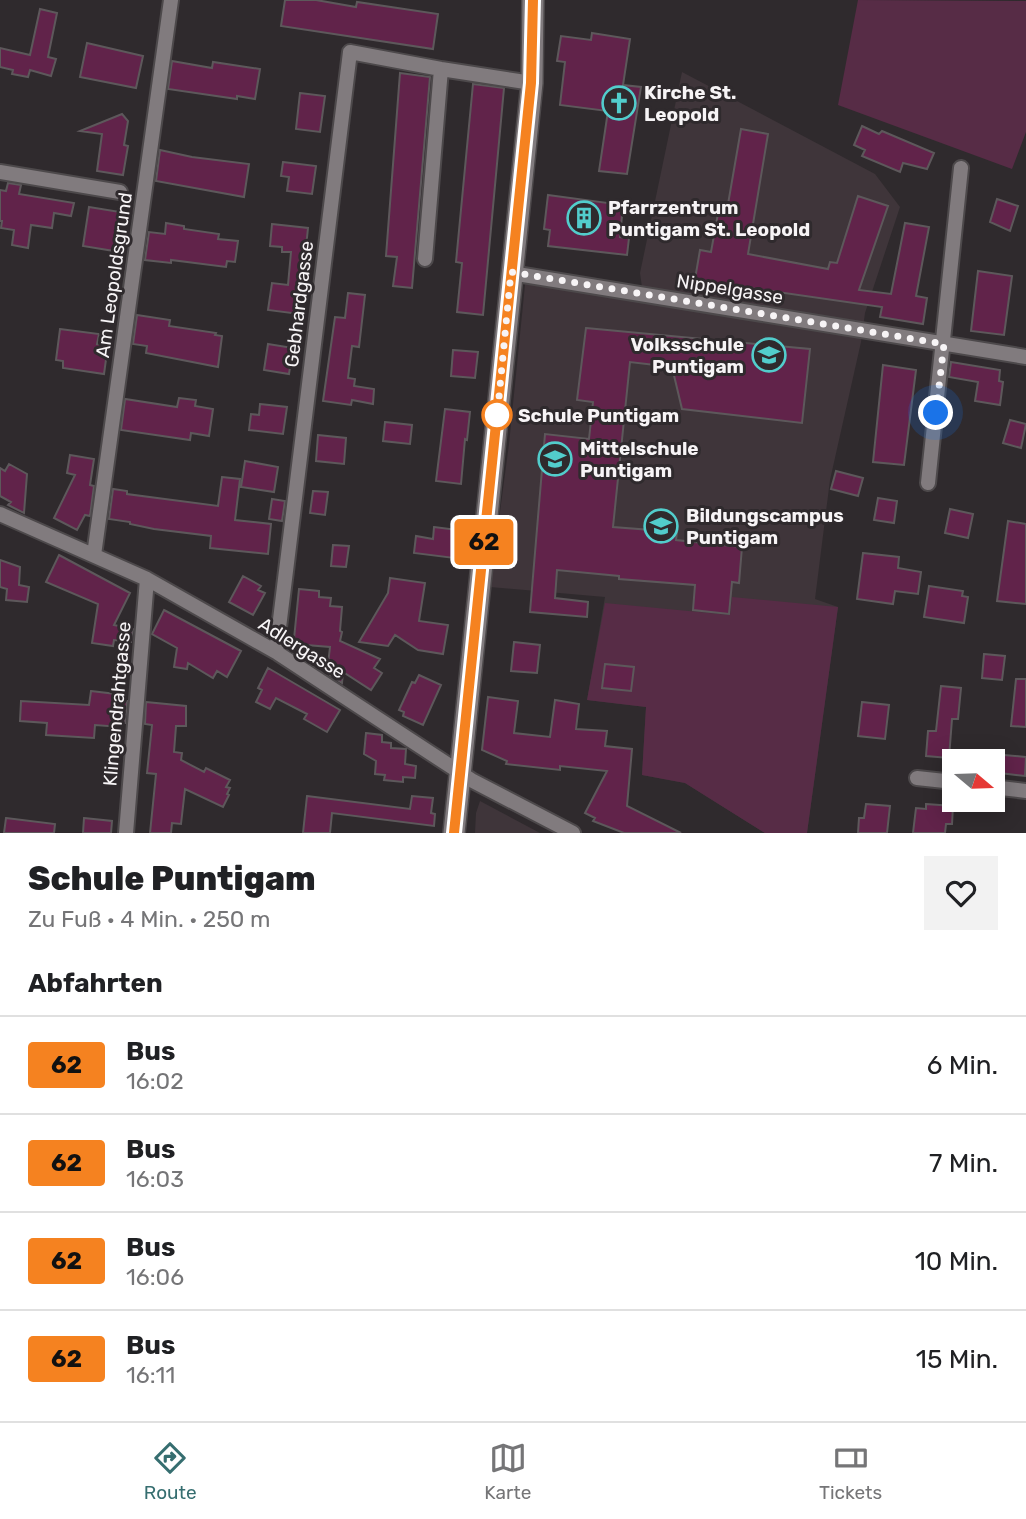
<!DOCTYPE html>
<html lang="de">
<head>
<meta charset="utf-8">
<style>
	:root { --surface:#fff; --page:#f2f2f2; --text:#202124; --muted:#757577; --line:#e0e0e0; --accent:#366e70 }
	body { margin:0; font-family:Rubik,sans-serif; background:var(--page); color:var(--text); height:100vh; display:flex; flex-direction:column; font-size:26px; white-space:nowrap }
	* { box-sizing:border-box; margin:0 }
	p { font-size:23px; color:var(--muted) }
	.icon { flex:none; width:38px; height:38px; fill:none; stroke:currentColor; stroke-width:2; stroke-linecap:round; stroke-linejoin:round }
	.map { position:relative; height:833px; overflow:hidden }
	.drawer { display:flex; flex-direction:column; background:var(--surface); flex:1 }
	.drawer>* { flex:none }
	.badge { padding:0 14px; border-radius:5px; font-size:24px; line-height:46px }
	.needle { width:46px; rotate:109deg }
	.controls { position:absolute; left:942px; top:749px; display:grid; gap:14px }
	.controls a { display:grid; place-items:center; width:63px; height:63px; border-radius:0px; background:var(--surface); box-shadow:0 4px 18px #0003; font-size:35px }
	.you { position:absolute; width:35px; height:35px; margin:-18px; border:5px solid #fff; border-radius:50%; background:#1a73e8; box-shadow:0 0 0 10px #1a73e833 }
	.map>.badge { position:absolute; translate:-50% -50%; box-shadow:0 0 0 4px #fff }
	h2 { padding:0 28px; font-size:26px; line-height:63px }
	.round { display:grid; place-items:center; flex:none; width:74px; height:74px; border-radius:0px; background:var(--page) }
	.head { display:flex; align-items:center; justify-content:space-between; height:119px; padding:0 28px }
	h1 { font-size:33px; font-weight:800; line-height:52px }
	ul { padding:0; list-style:none }
	li { display:flex; align-items:center; gap:21px; height:98px; padding:0 28px; border-top:2px solid var(--line) }
	li div { flex:1 }
	li b { display:block; font-size:26px }
	li em { font-style:normal }
	li .badge { min-width:77px; font-weight:700; text-align:center }
	.menu { display:flex; justify-content:space-around; align-items:center; height:98px; border-top:2px solid var(--line); background:var(--surface); font-size:19px; color:var(--muted) }
	.menu a { display:grid; justify-items:center; gap:4px }
	.menu .active { color:var(--accent) }
	.map>svg:first-child { display:block }
</style>
</head>
<body>
<div class="map">
<svg width="1026" height="833" viewBox="0 0 1026 833">
	<rect width="100%" height="100%" fill="#2f2a2d"/>
	<path fill="#3f353a" d="M682,72L875,174L900,207L865,313L861,342L830,480L815,599L838,607L807,833H765L685,783L642,775L646,707L587,700L605,597L490,587L509,444L526,275L643,294L640,273Z
		M480,801L540,833H475L476,813Z"/>
	<path fill="#572c46" d="M858,0L1026,1V132L1012,169L838,105Z
		M732,597L838,607L807,833H765L685,783L642,775L646,707L587,700L605,603L730,615Z"/>
	<path fill="#61234a" stroke="#5d585b" stroke-width="2" d="M285,0H316L356,7L357,2L438,14L433,49L281,26Z
		M40,9L57,13L48,57L56,59L51,76L30,70L28,77L12,74L13,70L0,67V48L30,55Z
		M592,33L630,39L623,85L641,87L627,174L599,171L608,111L560,105L565,62L557,61L561,36L591,40Z
		M87,43L143,56L136,88L80,77Z
		M172,61L212,68L213,62L260,69L255,99L237,96V99L168,89Z
		M400,73L430,77L412,288L393,286L397,257L386,256Z
		M473,84L504,88L483,315L457,312L462,263L456,262Z
		M300,93L325,96L320,132L296,129Z
		M122,114L128,121L124,145L128,146L123,175L97,171L102,134L80,131Z
		M862,126L879,134L882,131L934,153L927,169L903,163L900,172L862,156L865,150L854,145Z
		M741,129L768,134L748,254L828,269L830,262L837,263L858,196L888,206L859,290L891,294L905,223L929,227L916,296L927,298L923,324L880,317L882,307L742,287L741,293L694,285L700,250L711,252L719,208L727,210Z
		M160,150L192,157L249,164L244,197L156,181Z
		M283,162L316,166L312,194L287,191L289,177L281,176Z
		M8,183L21,185L19,194L74,203L71,216L54,213L52,228L31,225L28,248L12,245L14,230L1,228L2,221H0V190L6,191Z
		M548,195L623,205L620,237L629,238L627,255L548,246L550,230L544,229Z
		M997,199L1018,206L1010,231L990,222Z
		M89,207L120,212L114,251L83,246Z
		M166,223L184,226V229L219,234L218,239L238,241L235,262L227,261L226,267L171,260V263L145,260L149,232L165,234Z
		M272,224L308,228L299,314L268,310L272,283L288,285L291,252H282V247L270,246Z
		M978,271L1012,276L1004,335L971,331Z
		M348,293L365,295L359,347L352,346L348,378L355,379L354,386L374,389L373,404L352,400L351,405L323,401L335,317L345,318Z
		M137,315L170,320L169,326L216,333L215,335L222,336L218,367L146,353L147,346L133,344Z
		M586,328L810,349L802,423L682,409L672,367L630,362L613,527L677,532L676,540L742,547L739,583L732,582L729,614L693,610L695,585L619,579V576L557,570L555,598L588,602L587,617L530,612L545,434L589,439L593,402L577,400Z
		M60,329L99,334L97,344L108,345L104,374L63,368V361L56,360Z
		M268,344L293,348L289,374L264,370Z
		M453,350L478,352L475,378L451,376Z
		M951,362L1000,370L999,381L1003,382L1000,405L975,401L978,382L949,377Z
		M883,365L916,370L904,465L873,462Z
		M179,398L196,400L195,406L213,409L209,436L191,433L190,440L121,430L125,399L177,407Z
		M260,404L287,407L283,434L249,430L251,414L259,415Z
		M445,409L470,412L467,440L465,439L461,484L436,481Z
		M1010,420L1026,424L1021,448L1003,443Z
		M385,422L412,425L410,444L383,441Z
		M318,435L346,438L344,464L316,461Z
		M70,455L94,459L90,485L94,486L90,516L85,515L77,530L54,518L75,475L67,473Z
		M245,461L278,467L274,492L241,487Z
		M9,464L27,474L24,513L8,505L11,502L0,496V468L5,471Z
		M836,471L863,478L858,496L831,489Z
		M222,477L240,479L235,520L271,524L268,554L210,548L211,536L154,529L130,524V522L109,519L113,489L127,491V494L218,506Z
		M313,491L328,492L325,515L310,513Z
		M878,498L897,501L894,523L874,520Z
		M272,499L285,501L282,521L269,519Z
		M950,509L973,514L968,538L945,533Z
		M1008,521L1026,524V604L997,601Z
		M434,527L458,530L454,558L414,553L416,536L433,539Z
		M333,545L349,546L346,567L331,566Z
		M863,553L899,557L898,568L921,572L918,594L895,591L893,604L857,599Z
		M59,555L130,593L114,625L133,629L131,642L114,640L113,646L92,643L98,604L46,582Z
		M0,560L20,567L19,585L29,587L27,602L6,600L7,589L0,587Z
		M243,576L261,586L258,590L265,593L253,615L229,602Z
		M390,578L425,583L419,621L448,625L443,654L418,650L395,635L388,646L359,642L388,593Z
		M929,586L963,591L962,596L968,597L964,623L924,617Z
		M299,589L319,591V597L331,598L330,606L342,607L340,631L342,632L340,641L380,659L374,668L382,673L371,690L343,672L342,683L327,673L330,647L306,645L294,639Z
		M164,610L241,651L227,677L217,671L213,678L188,663L187,669L174,667L177,648L152,634Z
		M514,642L540,645L537,673L511,671Z
		M984,654L1005,656L1002,680L982,678Z
		M605,664L634,667L631,691L602,688Z
		M268,668L340,710L327,732L304,719L307,714L276,698L270,709L256,702L262,690L258,688Z
		M419,675L441,685L423,725L403,716L404,712L399,710L412,682L415,683Z
		M1016,679H1026V727L1011,726Z
		M941,686L961,688L958,719H952L949,758L926,756L928,731H936Z
		M91,691L124,695V701H127L125,723H121V727L95,725L94,738L46,735L47,723L20,721L21,701L89,705Z
		M488,697L518,701L514,733L550,737L555,700L579,704L576,729L607,731L605,746L632,749L627,806L681,833H624L593,821L595,818L585,813L607,771L560,766V770L506,764L507,761L482,750Z
		M146,702L186,706V726H176L174,752L182,753L181,760L204,772L206,768L230,780L226,787L230,788L227,794L229,795L223,807L185,789L181,824L172,823L171,833H150L156,774L147,773L152,725L145,724Z
		M862,702L889,705L885,739L858,736Z
		M366,733L382,735V742L391,743V748L406,749L405,764L416,766L415,778L403,777V782L384,780L385,775L375,774L376,761L364,754Z
		M992,754L1026,757L1025,776L992,772Z
		M307,796L410,809L412,796L433,798L431,813L435,814L434,826L332,813L330,833H303Z
		M866,804L890,806L887,833H858L859,818H864Z
		M926,804L953,806L952,824H946L945,833H913L916,808L926,809Z
		M6,818L55,824L54,833H4Z
		M84,818L112,821L111,833H83Z"/>
	<g fill="none" stroke-linecap="round" stroke-linejoin="round">
		<defs>
			<path id="minor" d="M0,172L120,192
				M425,259L441,69
				M511,273L1026,357
				M928,483L961,168
				M0,514L147,579L276,652L473,781L573,833
				M94,555L171,0
				M276,652L350,52L441,69L532,83
				M917,778L954,782
				M992,787L1026,791
				M126,833L147,579"/>
			<path id="secondary" d="M454,833L532,83L533,0"/>
		</defs>
		<use href="#minor" stroke="#4d494b" stroke-width="18"/>
		<use href="#secondary" stroke="#4d494b" stroke-width="24"/>
		<use href="#minor" stroke="#817b7e" stroke-width="14"/>
		<use href="#secondary" stroke="#817b7e" stroke-width="21"/>
	</g>
	<g fill="none" stroke-linecap="round" stroke-linejoin="round">
		<defs>
			<path id="line" d="M454,833L531,83L533,0"/>
		</defs>
		<use href="#line" stroke="#fff" stroke-width="16"/>
		<use href="#line" stroke="#f58220" stroke-width="10"/>
		<path stroke="#f7f4f6" stroke-width="7" stroke-dasharray="0 12.6" d="M497,415V418L511,272L944,344L936,413"/>
	</g>
	<defs>
		<symbol id="church-ring" viewBox="-11 -11 22 22"><circle r="9.5" fill="#2f2a2d" stroke="#52cdcc" stroke-width="1.5"/><path d="M-1.2-6h2.4v3.5h3.3v2.4h-3.3V6h-2.4V-.1h-3.3v-2.4h3.3Z" fill="#52cdcc"/></symbol>
		<symbol id="building-ring" viewBox="-11 -11 22 22"><circle r="9.5" fill="#2f2a2d" stroke="#52cdcc" stroke-width="1.5"/><path d="M-4-6H4V6H1V3H-1V6H-4ZM-2.5-4.3h1.7v1.8h-1.7ZM.8-4.3h1.7v1.8H.8ZM-2.5-1h1.7V.8h-1.7ZM.8-1h1.7V.8H.8Z" fill="#52cdcc"/></symbol>
		<symbol id="school-ring" viewBox="-11 -11 22 22"><circle r="9.5" fill="#2f2a2d" stroke="#52cdcc" stroke-width="1.5"/><path d="M0-5L7-2L0 1L-7-2ZM-4 1L0 2.5L4 1V4Q0 6-4 4Z" fill="#52cdcc"/></symbol>
	</defs>
	<g fill-rule="evenodd">
		<use href="#church-ring" x="600" y="84" width="38" height="38"/>
		<use href="#building-ring" x="565" y="199" width="38" height="38"/>
		<use href="#school-ring" x="750" y="336" width="38" height="38"/>
		<use href="#school-ring" x="536" y="440" width="38" height="38"/>
		<use href="#school-ring" x="642" y="507" width="38" height="38"/>
	</g>
	<circle fill="#fff" stroke="#f58220" stroke-width="3.5" cx="497" cy="415" r="14"/>
	<g text-anchor="middle" dominant-baseline="central" stroke-width="6" stroke-linejoin="round" paint-order="stroke">
		<g font-size="19" font-weight="bold" fill="#f7f4f6" stroke="#2f2a2d" text-anchor="start">
			<text x="644" y="92">Kirche St.<tspan x="644" dy="22">Leopold</tspan></text>
			<text x="608" y="207">Pfarrzentrum<tspan x="608" dy="22">Puntigam St. Leopold</tspan></text>
			<text x="744" y="344" text-anchor="end">Volksschule<tspan x="744" dy="22">Puntigam</tspan></text>
			<text x="580" y="448">Mittelschule<tspan x="580" dy="22">Puntigam</tspan></text>
			<text x="686" y="515">Bildungscampus<tspan x="686" dy="22">Puntigam</tspan></text>
		</g>
		<g font-size="19" fill="#f7f4f6" stroke="#2f2a2d">
			<text transform="translate(114 275) rotate(-82)">Am Leopoldsgrund</text>
			<text transform="translate(730 289) rotate(9)">Nippelgasse</text>
			<text transform="translate(299 304) rotate(-83)">Gebhardgasse</text>
			<text transform="translate(302 648) rotate(32)">Adlergasse</text>
			<text transform="translate(117 704) rotate(-85)">Klingendrahtgasse</text>
		</g>
		<g font-size="19" font-weight="bold" fill="#f7f4f6" stroke="#2f2a2d" text-anchor="start">
			<text x="518" y="415">Schule Puntigam</text>
		</g>
	</g>
</svg>
<div class="controls">
<a><svg class="needle" viewBox="-14 -14 28 28"><path d="M0-13l5 13h-10z" fill="#e53935"/><path d="M0 13l5-13h-10z" fill="#757577"/></svg></a>
</div>
<div class="you" style="left:936px;top:413px"></div>
<b class="badge" style="left:484px;top:542px;background:#f58220;color:#111">62</b>
</div>
<section class="drawer">
<div class="head"><div><h1>Schule Puntigam</h1><p>Zu Fuß · 4 Min. · 250 m</p></div><a class="round"><svg class="icon" aria-label="heart" viewBox="0 0 24 24"><path d="M12 20l-8-8c-3-5 5-10 8-4 3-6 11-1 8 4z"/></svg></a></div>
<h2>Abfahrten</h2>
<ul>
<li><span class="badge" style="background:#f58220;color:#111">62</span><div><b>Bus</b><p>16:02</p></div><em>6 Min.</em></li>
<li><span class="badge" style="background:#f58220;color:#111">62</span><div><b>Bus</b><p>16:03</p></div><em>7 Min.</em></li>
<li><span class="badge" style="background:#f58220;color:#111">62</span><div><b>Bus</b><p>16:06</p></div><em>10 Min.</em></li>
<li><span class="badge" style="background:#f58220;color:#111">62</span><div><b>Bus</b><p>16:11</p></div><em>15 Min.</em></li>
</ul>
</section>
<nav class="menu">
<a class="active"><svg class="icon" aria-label="directions" viewBox="0 0 24 24"><path d="M12 3l9 9-9 9-9-9zM9 14v-3h6M13 9l2 2-2 2"/></svg>Route</a>
<a><svg class="icon" aria-label="map" viewBox="0 0 24 24"><path d="M3 6l6-2 6 2 6-2v14l-6 2-6-2-6 2zM9 4v14M15 6v14"/></svg>Karte</a>
<a><svg class="icon" aria-label="tickets" viewBox="0 0 24 24"><path d="M3 7h18v10H3zM15 7v10"/></svg>Tickets</a>
</nav>
</body>
</html>
